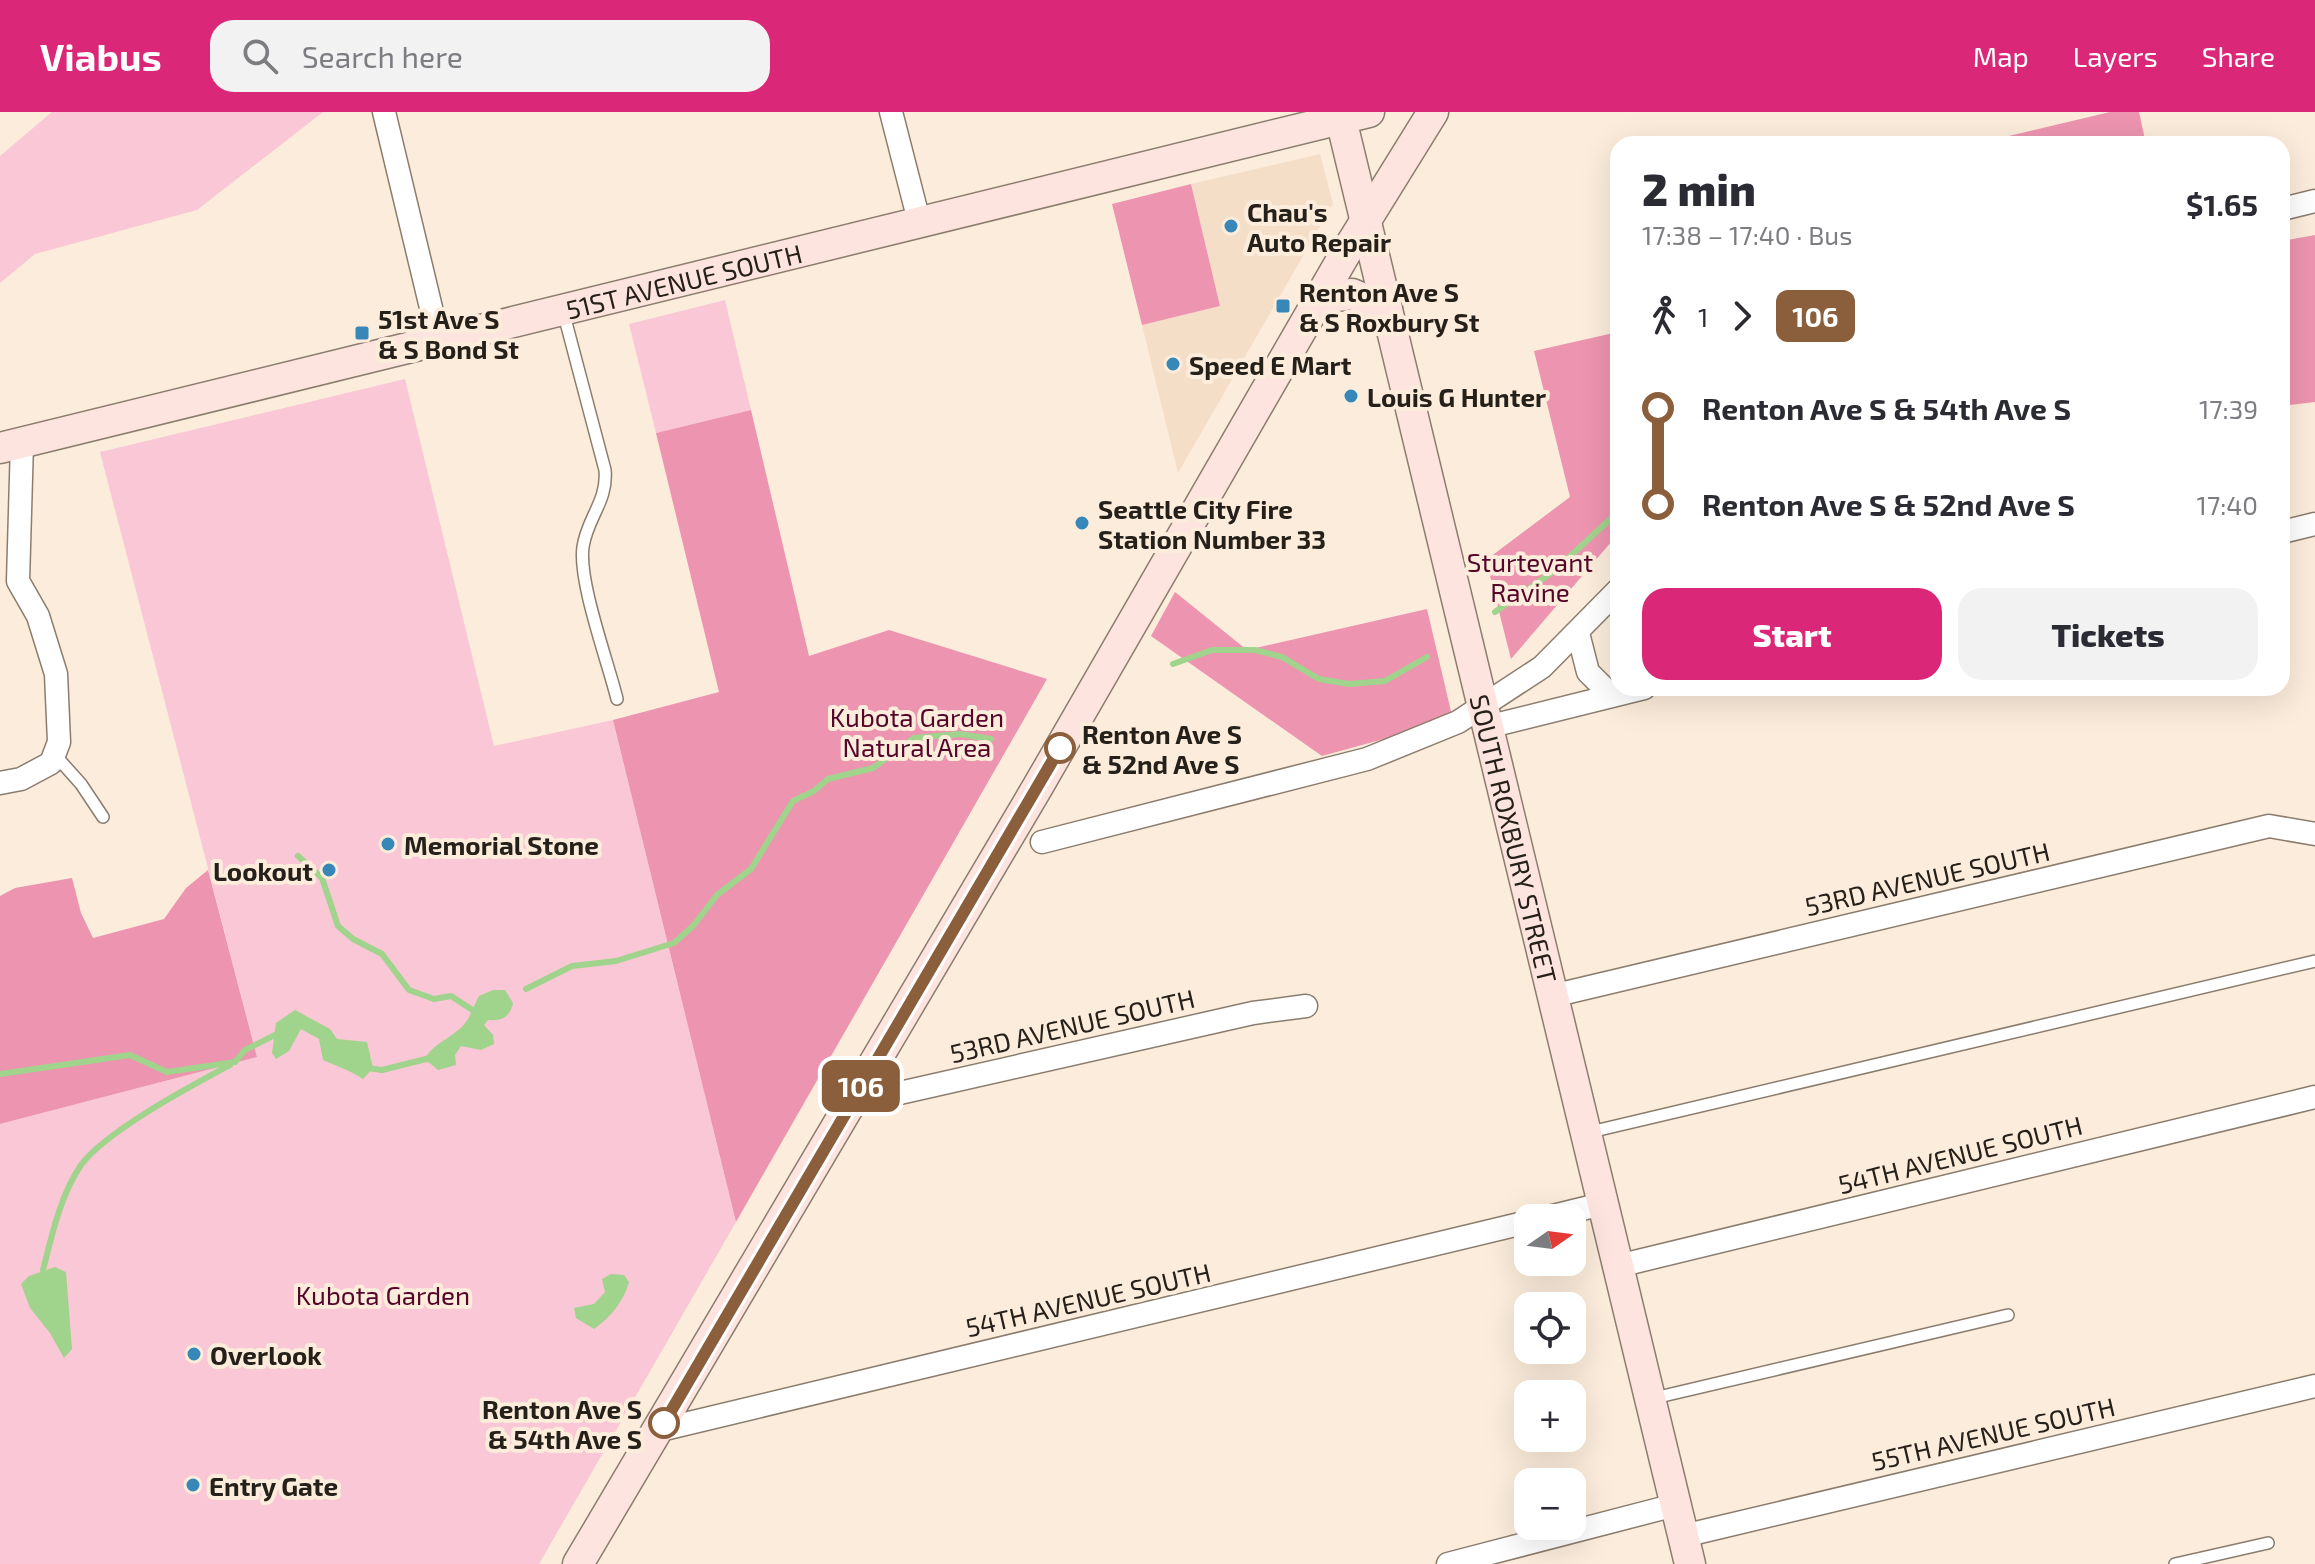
<!DOCTYPE html>
<html lang="en">
<head>
<meta charset="utf-8">
<style>
	:root { --surface:#fff; --page:#f2f2f3; --text:#2b2b33; --muted:#7c7c81; --accent:#db2777 }
	body { margin:0; font-family:"Exo 2",sans-serif; background:var(--page); color:var(--text); height:100vh; display:flex; flex-direction:column; font-size:30px; white-space:nowrap }
	* { box-sizing:border-box; margin:0 }
	p { font-size:26px; color:var(--muted) }
	.icon { flex:none; width:44px; height:44px; fill:none; stroke:currentColor; stroke-width:2; stroke-linecap:round; stroke-linejoin:round }
	.map { position:relative; flex:1; overflow:hidden }
	.details { position:absolute; left:1610px; top:24px; width:680px; height:560px; display:flex; flex-direction:column; background:var(--surface); border-radius:24px; box-shadow:0 8px 32px #0002 }
	.details>* { flex:none }
	.badge { padding:0 16px; border-radius:12px; font-size:28px; line-height:52px }
	.needle { width:52px; rotate:76deg }
	.controls { position:absolute; left:1514px; top:1092px; display:grid; gap:16px }
	.controls a { display:grid; place-items:center; width:72px; height:72px; border-radius:16px; background:var(--surface); box-shadow:0 8px 32px #0002; font-size:40px }
	.map>.badge { position:absolute; translate:-50% -50%; box-shadow:0 0 0 4px #fff }
	.legs { display:flex; align-items:center; gap:12px; height:88px; padding:0 32px; font-size:26px }
	.legs p { margin-inline-start:auto }
	.summary { display:flex; align-items:center; justify-content:space-between; height:136px; padding:0 32px }
	h1 { font-size:44px; font-weight:800; line-height:60px }
	.cta { display:flex; gap:16px; margin-top:auto; padding:16px 32px }
	.cta a { flex:1; height:92px; border-radius:24px; background:var(--accent); color:#fff; font-size:32px; font-weight:800; line-height:92px; text-align:center }
	.cta a+a { background:var(--page); color:var(--text) }
	ul { padding:0 32px; list-style:none }
	li { display:flex; align-items:center; gap:28px; height:96px; font-size:30px }
	li i { display:grid; place-items:center; width:12px; height:100%; margin:0 10px; background:currentColor }
	li i::after { content:''; width:20px; height:20px; margin:-10px; border:6px solid; border-radius:50%; background:var(--surface) }
	li p { margin-inline-start:auto }
	li:first-child i { background:linear-gradient(#0000 50%,currentColor 0) }
	li:last-child i { background:linear-gradient(currentColor 50%,#0000 0) }
	header { display:flex; align-items:center; gap:48px; box-sizing:border-box; height:112px; padding:0 40px; background:var(--accent); color:#fff }
	header strong { font-size:38px }
	nav { display:flex; gap:44px; margin-inline-start:auto; font-size:28px }
	.search { width:560px; height:72px; background:var(--page); display:flex; align-items:center; gap:20px; box-sizing:border-box; padding:0 28px; border-radius:24px; color:var(--muted); font-size:30px }
	.map>svg:first-child { display:block }
</style>
</head>
<body>
<header>
<strong>Viabus</strong>
<div class="search"><svg class="icon" aria-label="search" viewBox="0 0 24 24"><circle cx="10" cy="10" r="6"/><path d="M15 15l6 6"/></svg>Search here</div>
<nav><a>Map</a><a>Layers</a><a>Share</a></nav>
</header>
<div class="map">
<svg width="2315" height="1452" viewBox="0 0 2315 1452">
	<rect width="100%" height="100%" fill="#fcecdb"/>
	<path fill="#f4dec8" d="M1320,42L1333,92L1178,361L1142,213L1220,194L1191,72Z"/>
	<path fill="#f9c7d5" d="M52,0H323L197,98L35,142L0,171V44Z
		M725,188L751,298L656,321L629,212Z
		M405,267L494,634L613,608L736,1110L539,1452H0V1012L257,945L100,340Z"/>
	<path fill="#ed94b0" d="M2110,0H2139L2146,32H1975Z
		M1191,72L1220,194L1142,213L1112,92Z
		M2315,123V290L2282,294V129Z
		M1618,220V422L1511,547L1486,448L1570,385L1534,239Z
		M751,298L809,544L889,518L1047,567L736,1110L613,608L719,580L656,321Z
		M1175,480L1247,538L1427,497L1453,608L1322,644L1151,524Z
		M208,758L257,945L0,1012V784L15,776L72,766L81,801L93,826L164,807L186,776Z"/>
	<path fill="#a0d38b" d="M493,878H505L513,891C510,905 502,909 488,908L484,913L493,923L494,932L481,938L461,934L455,943L456,953L438,958L425,947C432,931 458,924 468,907C472,900 475,891 479,884Z
		M295,898L330,917L337,927L367,930L373,956L363,967C349,958 337,954 323,948L319,927L301,917L289,939L276,947L272,941L276,911Z
		M55,1155L66,1160L72,1237L64,1246L50,1221L30,1196L21,1172L29,1164Z
		M611,1162L624,1163L629,1170C624,1189 610,1206 594,1217L576,1206L574,1196L594,1192L605,1180L602,1167Z"/>
	<g fill="none" stroke-linecap="round" stroke-linejoin="round">
		<path stroke="#a0d38b" stroke-width="6" d="M1495,500L1554,459L1618,400
			M1173,552L1212,538H1255L1282,545L1319,567L1349,572L1385,569L1427,545
			M298,744L322,766L338,814L353,827L382,842L409,878L434,887L451,884L477,901
			M526,877L572,854L616,849L674,831L693,814L717,783L751,757L793,689L814,679L828,667L873,656L914,626L960,622L991,627
			M367,956L382,958L430,946
			M0,962L130,943L167,960L235,950L245,938L277,922
			M43,1158C52,1123 60,1084 81,1053C106,1019 191,974 230,953"/>
		<defs>
			<path id="lane" d="M563,199L605,358C608,389 587,406 583,435C578,469 608,550 617,587
				M56,644L81,672L103,705
				M1586,1021L2315,849
				M1650,1287L2008,1203
				M2175,1452L2268,1431"/>
			<path id="street" d="M384,0L439,229
				M891,0L919,109
				M2282,97L2315,89
				M2282,420L2315,412
				M1578,521L1588,560L1612,584
				M1487,615L1644,576
				M0,671L21,667L51,651L59,630L56,562L38,504L18,469L22,331
				M1042,730L1367,647L1458,610L1542,555L1618,478
				M1552,884L2269,714L2315,722
				M851,992L1253,901L1306,894
				M1545,1106L1602,1092
				M1618,1154L2315,985
				M660,1318L1528,1110
				M1683,1424L2315,1274
				M1448,1452L1675,1393"/>
			<g id="secondary">
				<path id="s1" d="M1341,7L1690,1452"/>
				<path d="M1321,186L1352,182L1387,197"/>
				<path id="s2" d="M0,336L1369,0"/>
				<path d="M578,1452L1037,676L1345,142L1433,0"/>
			</g>
		</defs>
		<use href="#lane" stroke="#8b7d6e" stroke-width="14"/>
		<use href="#street" stroke="#8b7d6e" stroke-width="25"/>
		<use href="#secondary" stroke="#8b7d6e" stroke-width="33"/>
		<use href="#lane" stroke="#fff" stroke-width="11"/>
		<use href="#street" stroke="#fff" stroke-width="22"/>
		<use href="#secondary" stroke="#fde4de" stroke-width="30"/>
	</g>
	<g fill="none" stroke-linecap="round" stroke-linejoin="round">
		<defs>
			<path id="line-1" d="M664,1311L1060,636"/>
		</defs>
		<use href="#line-1" stroke="#fff" stroke-width="18"/>
		<use href="#line-1" stroke="#8b5e3c" stroke-width="12"/>
	</g>
	<g fill="#3887b9" stroke="#fcecdb" stroke-width="3">
		<circle cx="1231" cy="114" r="8"/>
		<rect x="1275" y="186" width="16" height="16" rx="4"/>
		<rect x="354" y="213" width="16" height="16" rx="4"/>
		<circle cx="1173" cy="252" r="8"/>
		<circle cx="1351" cy="284" r="8"/>
		<circle cx="1082" cy="411" r="8"/>
		<circle cx="388" cy="732" r="8"/>
		<circle cx="329" cy="758" r="8"/>
		<circle cx="194" cy="1242" r="8"/>
		<circle cx="193" cy="1373" r="8"/>
	</g>
	<g fill="#fff" stroke="#8b5e3c" stroke-width="4">
		<circle cx="1060" cy="636" r="14"/>
		<circle cx="664" cy="1311" r="14"/>
	</g>
	<g text-anchor="middle" dominant-baseline="central" stroke-width="8" stroke-linejoin="round" paint-order="stroke">
		<g font-size="26" font-weight="bold" fill="#26201a" stroke="#fcecdb" text-anchor="start">
			<text x="1247" y="99">Chau's<tspan x="1247" dy="30">Auto Repair</tspan></text>
			<text x="1299" y="179">Renton Ave S<tspan x="1299" dy="30">&amp; S Roxbury St</tspan></text>
			<text x="378" y="206">51st Ave S<tspan x="378" dy="30">&amp; S Bond St</tspan></text>
			<text x="1189" y="252">Speed E Mart</text>
			<text x="1367" y="284">Louis G Hunter</text>
			<text x="1098" y="396">Seattle City Fire<tspan x="1098" dy="30">Station Number 33</tspan></text>
			<text x="404" y="732">Memorial Stone</text>
			<text x="313" y="758" text-anchor="end">Lookout</text>
			<text x="210" y="1242">Overlook</text>
			<text x="209" y="1373">Entry Gate</text>
		</g>
		<g font-size="26" fill="#26201a" stroke="#fcecdb">
			<text stroke="none"><textPath href="#s2" startOffset="704">51ST AVENUE SOUTH</textPath></text>
			<text stroke="none"><textPath href="#s1" startOffset="740">SOUTH ROXBURY STREET</textPath></text>
			<text transform="translate(1927 766) rotate(-13)">53RD AVENUE SOUTH</text>
			<text transform="translate(1072 913) rotate(-13)">53RD AVENUE SOUTH</text>
			<text transform="translate(1960 1042) rotate(-14)">54TH AVENUE SOUTH</text>
			<text transform="translate(1088 1187) rotate(-13)">54TH AVENUE SOUTH</text>
			<text transform="translate(1993 1321) rotate(-13)">55TH AVENUE SOUTH</text>
		</g>
		<g font-size="26" fill="#55052a" stroke="#fcecdb">
			<text x="1530" y="449">Sturtevant<tspan x="1530" dy="30">Ravine</tspan></text>
			<text x="917" y="604">Kubota Garden<tspan x="917" dy="30">Natural Area</tspan></text>
			<text x="383" y="1182">Kubota Garden</text>
		</g>
		<g font-size="26" font-weight="bold" fill="#26201a" stroke="#fcecdb" text-anchor="start">
			<text x="1082" y="621">Renton Ave S<tspan x="1082" dy="30">&amp; 52nd Ave S</tspan></text>
			<text x="642" y="1296" text-anchor="end">Renton Ave S<tspan x="642" dy="30">&amp; 54th Ave S</tspan></text>
		</g>
	</g>
</svg>
<div class="controls">
<a><svg class="needle" viewBox="-14 -14 28 28"><path d="M0-13l5 13h-10z" fill="#e53935"/><path d="M0 13l5-13h-10z" fill="#7c7c81"/></svg></a>
<a><svg class="icon" aria-label="locate" viewBox="0 0 24 24"><circle cx="12" cy="12" r="6"/><path d="M12 2v4M12 18v4M2 12h4M18 12h4"/></svg></a>
<a>+</a>
<a>−</a>
</div>
<b class="badge" style="left:861px;top:974px;background:#8b5e3c;color:#fff">106</b>
<section class="details">
<div class="summary"><div><h1>2 min</h1><p>17:38 – 17:40 · Bus</p></div><b>$1.65</b></div>
<div class="legs"><svg class="icon" aria-label="walk" viewBox="0 0 24 24"><circle cx="13" cy="4" r="2"/><path d="M13 8l-2 6 4 7M11 14l-3 7M7 12l3-4h3l4 4"/></svg>1<svg class="icon" aria-label="forward" viewBox="0 0 24 24"><path d="M9 5l7 7-7 7"/></svg><b class="badge" style="background:#8b5e3c;color:#fff">106</b></div>
<ul>
<li><i style="color:#8b5e3c"></i><b>Renton Ave S &amp; 54th Ave S</b><p>17:39</p></li>
<li><i style="color:#8b5e3c"></i><b>Renton Ave S &amp; 52nd Ave S</b><p>17:40</p></li>
</ul>
<div class="cta"><a>Start</a><a>Tickets</a></div>
</section>
</div>
</body>
</html>
